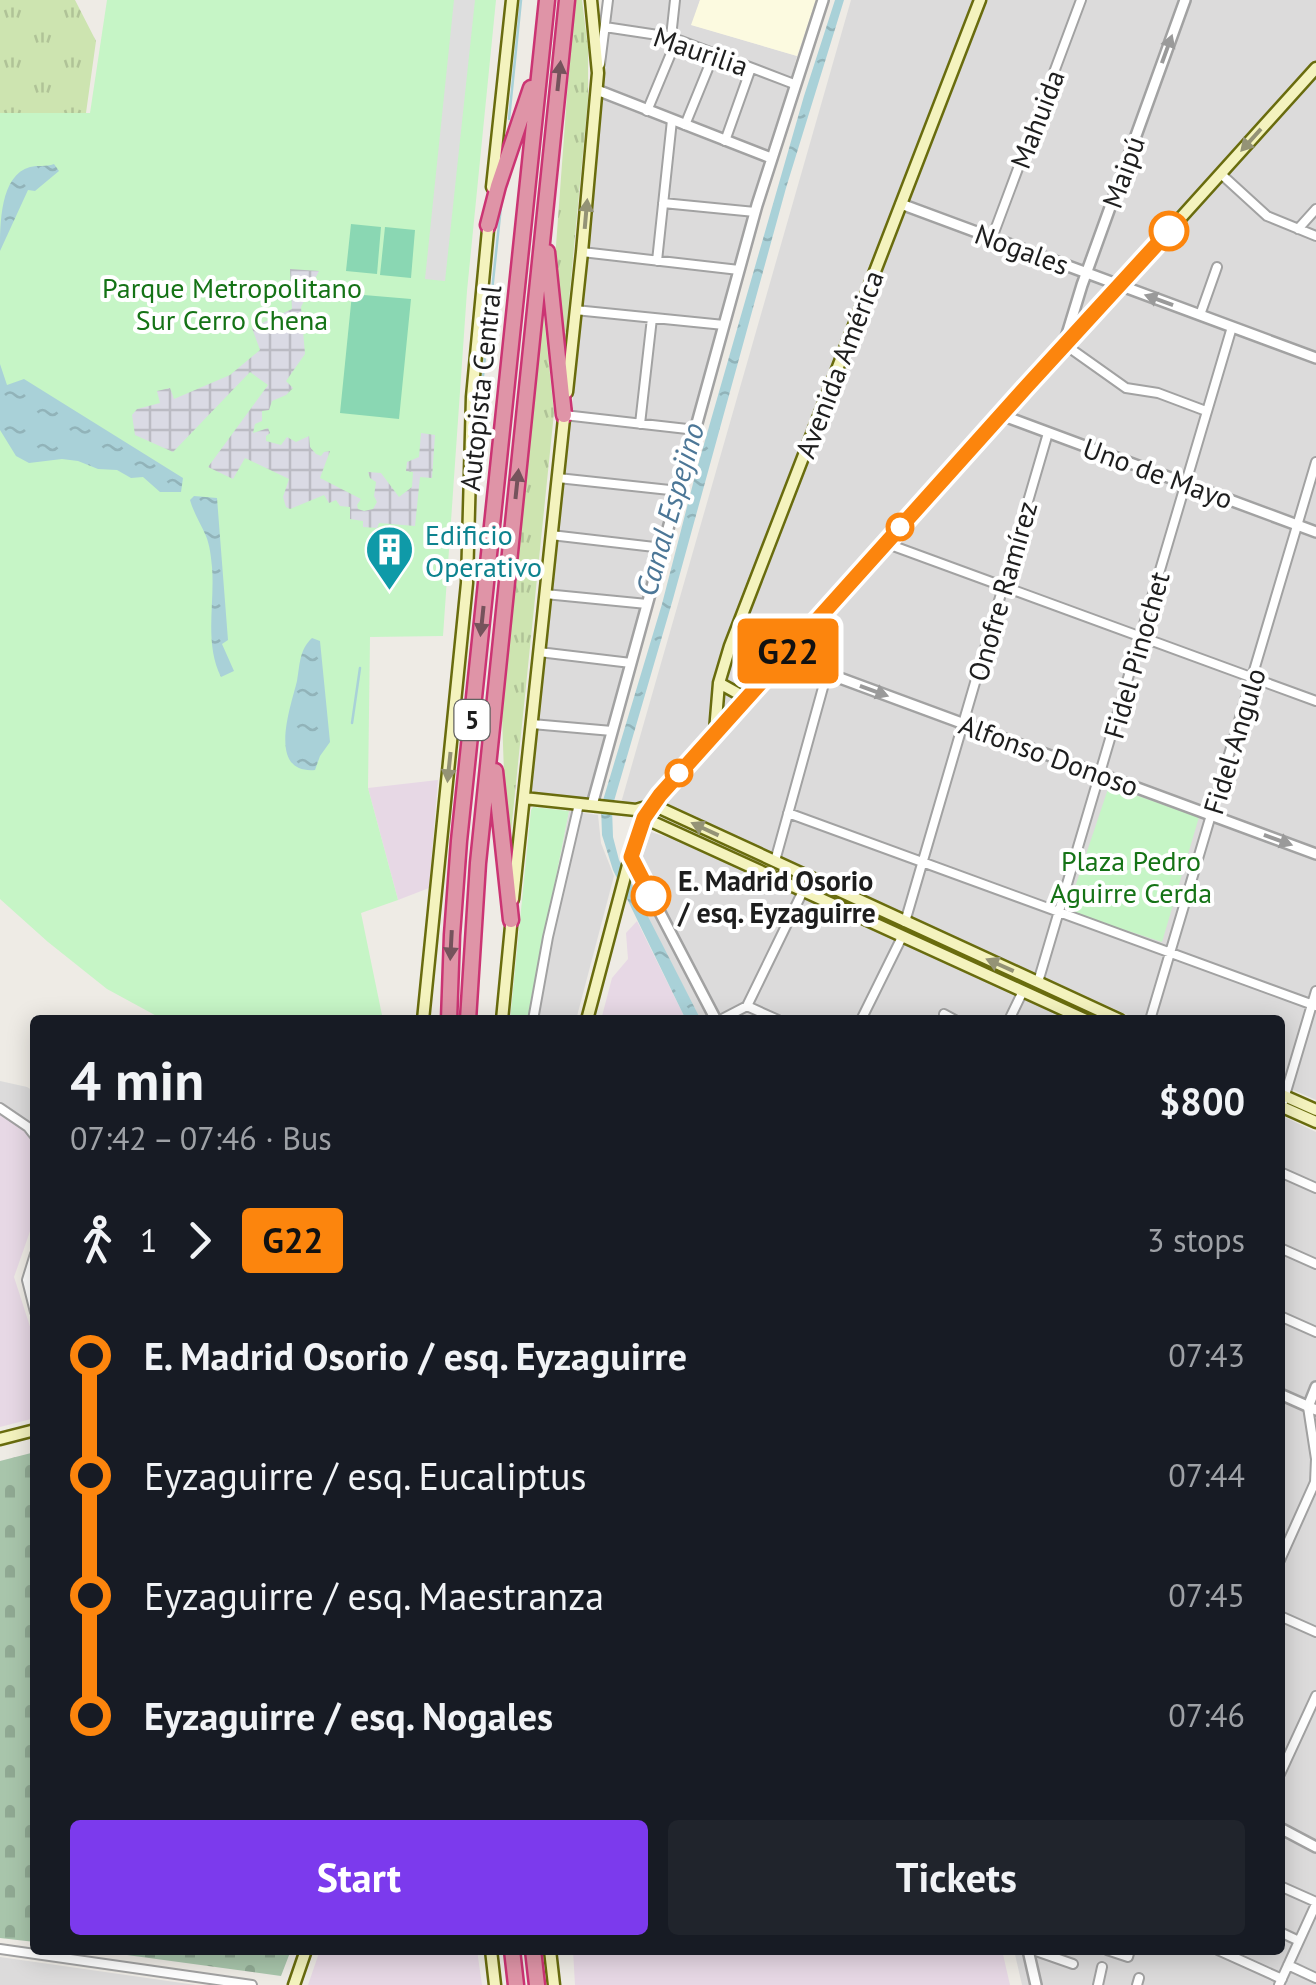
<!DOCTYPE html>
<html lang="en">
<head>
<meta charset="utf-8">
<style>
	:root { --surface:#171b24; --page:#20242c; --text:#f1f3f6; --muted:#9ea1a6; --accent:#7c3aed }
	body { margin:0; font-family:"PT Sans",sans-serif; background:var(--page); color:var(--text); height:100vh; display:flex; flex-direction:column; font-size:38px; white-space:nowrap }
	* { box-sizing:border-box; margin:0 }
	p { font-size:32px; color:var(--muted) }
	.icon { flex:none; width:55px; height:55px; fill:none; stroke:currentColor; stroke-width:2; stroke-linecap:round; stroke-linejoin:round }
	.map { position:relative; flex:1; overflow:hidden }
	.panel { position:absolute; left:30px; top:1015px; width:1255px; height:940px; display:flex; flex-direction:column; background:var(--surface); border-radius:10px; box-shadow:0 5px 25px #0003 }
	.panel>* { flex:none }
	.badge { padding:0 20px; border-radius:8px; font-size:35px; line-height:65px }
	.map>.badge { position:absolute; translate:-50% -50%; box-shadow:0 0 0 5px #fff }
	.legs { display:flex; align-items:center; gap:15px; height:110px; padding:0 40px; font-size:32px }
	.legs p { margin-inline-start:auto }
	.headline { display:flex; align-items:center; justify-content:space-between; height:170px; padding:0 40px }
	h1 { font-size:55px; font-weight:700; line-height:75px }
	.primary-button { display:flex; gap:20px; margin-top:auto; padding:20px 40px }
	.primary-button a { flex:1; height:115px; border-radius:10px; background:var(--accent); color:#fff; font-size:40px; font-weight:700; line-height:115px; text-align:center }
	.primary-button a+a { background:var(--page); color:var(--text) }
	ul { padding:0 40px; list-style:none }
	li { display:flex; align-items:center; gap:35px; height:120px; font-size:38px }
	li i { display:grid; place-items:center; width:15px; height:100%; margin:0 12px; background:currentColor }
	li i::after { content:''; width:25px; height:25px; margin:-12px; border:8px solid; border-radius:50%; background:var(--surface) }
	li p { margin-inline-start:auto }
	li:first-child i { background:linear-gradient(#0000 50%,currentColor 0) }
	li:last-child i { background:linear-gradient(currentColor 50%,#0000 0) }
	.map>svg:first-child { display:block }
</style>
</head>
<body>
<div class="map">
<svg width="1316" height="1985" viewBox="0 0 1316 1985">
	<defs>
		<pattern id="grass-tufts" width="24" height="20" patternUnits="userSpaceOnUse" patternTransform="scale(2.5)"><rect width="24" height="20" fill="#cde4b0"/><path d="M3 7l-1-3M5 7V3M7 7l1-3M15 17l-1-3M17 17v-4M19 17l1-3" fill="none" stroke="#b0c397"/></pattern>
		<pattern id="cemetery-stones" width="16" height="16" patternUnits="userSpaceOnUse" patternTransform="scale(2.5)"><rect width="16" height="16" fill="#a8c5ab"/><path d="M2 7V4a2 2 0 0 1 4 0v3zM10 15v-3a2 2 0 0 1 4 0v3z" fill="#90a993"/></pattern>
		<pattern id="plaza-grid" width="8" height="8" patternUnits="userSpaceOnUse" patternTransform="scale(2.5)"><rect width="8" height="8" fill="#dadae4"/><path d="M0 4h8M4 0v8" fill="none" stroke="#bbbbc3"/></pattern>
		<pattern id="water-ripples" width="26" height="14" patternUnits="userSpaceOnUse" patternTransform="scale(2.5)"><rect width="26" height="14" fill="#a9d1d8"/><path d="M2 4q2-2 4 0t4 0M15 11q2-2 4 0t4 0" fill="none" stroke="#91b3b9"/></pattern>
	</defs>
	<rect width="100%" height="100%" fill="#eeebe5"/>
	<path fill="#dcdbdb" d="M611,0H700L692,25L797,56L589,799L531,794L584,294Z
		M851,0H1316V1100L1280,1084V1020H1139L668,807L621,803Z
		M569,811L598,815L601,843L614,876L576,1020H529Z
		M651,832L673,839L1073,1020H701L628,881L643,855Z
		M0,1081L27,1087L35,1092V1127L0,1104Z
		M1280,1115L1316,1132V1985H1022L1014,1950H1280Z
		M0,1957L196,1985H0Z"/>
	<path fill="#e7d8e5" d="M438,780L429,888L398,900L368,788Z
		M637,921L686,1020H601L612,978L628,959L626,933Z
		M0,1112L26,1130L35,1146V1217L14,1277L35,1342V1418L0,1427Z
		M320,1950H477L482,1985H308Z
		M573,1950H1002L1010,1985H575Z"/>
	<path fill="#fcfae0" d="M700,0H816L797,56L691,25Z"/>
	<path fill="url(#grass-tufts)" d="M0,0H75L96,41L86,113L0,150Z
		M574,0H582L588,48V99L566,332L559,329L554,273Z
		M544,317L554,413L511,832L506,831L502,716L542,318Z"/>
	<path fill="url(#cemetery-stones)" d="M35,1452V1942L0,1938V1461Z
		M90,1950H291L281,1976Z"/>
	<path fill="#c6f5c6" d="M107,0H496L467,291L443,636L370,637L368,788L398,900L361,913L383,1020H164L107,989L48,942L0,899V113H90Z
		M1109,786L1199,817L1162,942L1067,911Z
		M533,807L569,811L528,1020H510L531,810Z"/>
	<path fill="#8ad7b3" d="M351,224L381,227L377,274L346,271Z
		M385,227L415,230L411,278L380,275Z
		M352,294L411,299L399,419L340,413Z"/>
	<path fill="#dedede" d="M454,0H475L445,281L425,279Z"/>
	<path fill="url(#plaza-grid)" d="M290,269L319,271L301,307L305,354L286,381L293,388L286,395L272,401L269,410L262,411V421L255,424L253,433L268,428L270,433L266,436V441L281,445L287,437L296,442L309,436L310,447L316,454L321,456L324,452L330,451L320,478L361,499L357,505L358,509L364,511L373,509L377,502L374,496L376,482L370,478L368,472L381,473L399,497L412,487L413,472L406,471L407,462L419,457L421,433L435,435L432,478L420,477L415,526L379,523L377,528L363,527V521L350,519V507L340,506L336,500L329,503L324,495L290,509L286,507L283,497L289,479L245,458L233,479L208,467L268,385L250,372L173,452L135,435L132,415L137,409L160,403L157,391L170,388L174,399L230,375L260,350L252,328L292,309Z"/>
	<path fill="url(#water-ripples)" d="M835,0H844L786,188L673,599L612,808L613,837L619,860L701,1020H686L613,870L602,835L601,807L662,604L696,472L804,96Z
		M54,164L59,171L35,191L28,190L0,251C0,224 0,175 30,167C38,165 46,167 54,164Z
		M0,364L7,385L24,379L183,478L181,492H160L143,477L131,478L117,470L98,469L78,461L62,459L29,463L16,456L0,430Z
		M194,496L217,498L228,640L222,644L234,671L221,677C204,643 215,604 212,567C211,557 210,546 206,536C201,524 194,514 190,500Z
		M312,638L320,641L330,742L320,756L315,770C266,774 291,706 297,681C300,665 299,650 312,638Z"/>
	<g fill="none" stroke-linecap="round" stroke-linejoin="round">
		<path stroke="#a9d1d8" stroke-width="2.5" d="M509,119L521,0
			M480,404L501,206
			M352,723L360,668"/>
		<defs>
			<path id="minor" d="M605,27L671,37L794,84
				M671,37L675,0
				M600,64L608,0
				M647,111L677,39
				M685,125L714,54
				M725,141L751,68
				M1221,174L1267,216L1316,236
				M663,203L755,212
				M1298,229L1316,209
				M992,238L1081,0
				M582,252L739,270
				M657,261L672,120
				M575,310L724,325
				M1200,315L1217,267
				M1064,344L1126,388L1158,393L1206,411
				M564,415L696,430
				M640,424L652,318
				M558,478L679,491
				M551,535L663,548
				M885,543L1316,701
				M545,594L647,604
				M539,652L631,663
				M532,724L612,731
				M788,813L1316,1006
				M775,861L827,673
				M905,922L1048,433
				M1038,982L1232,327
				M747,1006L778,1020
				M944,1014L955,1020
				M533,1020L548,937L579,804
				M720,1020L747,1006L803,891
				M861,1020L902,937
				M1009,1020L1023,991
				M1150,1020L1316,462
				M0,1108L28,1127L35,1136
				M1280,1112L1316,991
				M1280,1172L1316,1188
				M1280,1248L1316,1264
				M35,1254L27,1280L35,1312
				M1280,1316L1316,1332
				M1308,1407L1316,1459L1315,1482
				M1280,1560L1316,1480
				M1280,1616L1316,1632
				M1280,1774L1316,1696
				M1280,1886L1316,1902
				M1280,1932L1299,1941
				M0,1949L252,1985
				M1033,1950L1073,1964
				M1107,1950L1128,1957L1130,1950
				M1218,1950L1282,1979
				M1288,1965L1316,1978
				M1098,1985L1102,1967
				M1137,1985L1139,1978
				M1279,1985L1316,1904"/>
			<path id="tertiary" d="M597,90L771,158
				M901,204L1316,358
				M1064,344L1082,285L1185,0
				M1001,415L1316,532
				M783,657L1316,854
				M592,805L757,205L823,0
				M631,857L716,1020
				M1280,1394L1316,1410
				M1308,1407L1316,1387
				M1280,1828L1316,1847
				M1028,1950L1036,1985"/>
			<path id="secondary" d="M492,187L512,0
				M567,392L582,252L598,73L591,0
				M719,683L746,698
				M715,731L719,683L730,646L980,0
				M524,798L636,810L642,808
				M653,805L1120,1020
				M636,810L644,818L1086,1020
				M513,899L565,409
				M423,1020L467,583L472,397L489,219
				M502,1020L512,916
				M587,1020L628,865L644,818L660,795L1316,68
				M1280,1094L1316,1110
				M1280,1106L1316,1122
				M0,1439L35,1430
				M491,1950L495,1985
				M550,1950L554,1985
				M294,1985L306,1950"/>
			<path id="motorway" d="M488,225L498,186L531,88
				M547,252L564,415
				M495,771L511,920
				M449,1020L452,935L459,841L547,0
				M468,1020L478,863L567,0
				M512,1950L516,1985
				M533,1950L537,1985"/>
		</defs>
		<use href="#minor" stroke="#a2a2a2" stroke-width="12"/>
		<use href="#tertiary" stroke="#a2a2a2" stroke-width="14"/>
		<use href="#secondary" stroke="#696c0e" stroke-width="15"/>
		<use href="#motorway" stroke="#cb3473" stroke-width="19"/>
		<use href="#minor" stroke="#fff" stroke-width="8"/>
		<use href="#tertiary" stroke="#fff" stroke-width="9"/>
		<use href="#secondary" stroke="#f4f3be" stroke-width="10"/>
		<use href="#motorway" stroke="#df94a7" stroke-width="14"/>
	</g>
	<defs><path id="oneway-solid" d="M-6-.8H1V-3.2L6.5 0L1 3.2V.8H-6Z" transform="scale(2.5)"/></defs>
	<g fill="#9a9a9a">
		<use href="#oneway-solid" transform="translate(1167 49) rotate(-70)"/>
		<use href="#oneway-solid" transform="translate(1159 300) rotate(-160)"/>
		<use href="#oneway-solid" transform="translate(874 691) rotate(20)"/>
		<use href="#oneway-solid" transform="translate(1278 840) rotate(20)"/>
	</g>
	<g fill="#75535c">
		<use href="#oneway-solid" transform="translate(559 76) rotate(-84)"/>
		<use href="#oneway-solid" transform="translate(517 484) rotate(-84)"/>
		<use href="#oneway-solid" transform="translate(482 621) rotate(96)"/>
		<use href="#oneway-solid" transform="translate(451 945) rotate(93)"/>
	</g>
	<g fill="#949376">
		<use href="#oneway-solid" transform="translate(1251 140) rotate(132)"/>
		<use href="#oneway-solid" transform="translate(586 214) rotate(-85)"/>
		<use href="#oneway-solid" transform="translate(449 767) rotate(96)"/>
		<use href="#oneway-solid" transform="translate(705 829) rotate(-155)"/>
		<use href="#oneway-solid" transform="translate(1000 965) rotate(-156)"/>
	</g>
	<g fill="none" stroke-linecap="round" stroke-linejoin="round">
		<defs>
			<path id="line-1" d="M651,896L631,857L644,818L660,795L1027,386L1169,231"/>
		</defs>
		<use href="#line-1" stroke="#fff" stroke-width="22"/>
		<use href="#line-1" stroke="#fc850d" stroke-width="15"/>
	</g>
	<defs>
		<symbol id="building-pin" viewBox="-11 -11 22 30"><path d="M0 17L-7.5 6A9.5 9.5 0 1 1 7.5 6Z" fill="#0f9aa8" stroke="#fff"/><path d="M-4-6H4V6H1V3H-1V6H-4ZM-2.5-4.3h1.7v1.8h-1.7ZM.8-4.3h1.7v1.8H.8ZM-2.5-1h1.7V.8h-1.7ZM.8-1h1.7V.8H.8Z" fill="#fff"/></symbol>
	</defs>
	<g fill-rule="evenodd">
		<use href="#building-pin" x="362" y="522" width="55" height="75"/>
	</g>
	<g fill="#fff" stroke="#fc850d" stroke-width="5">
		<circle cx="1169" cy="231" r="18"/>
		<circle cx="900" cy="527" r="12"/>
		<circle cx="679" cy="773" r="12"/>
		<circle cx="651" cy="896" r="18"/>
	</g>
	<g text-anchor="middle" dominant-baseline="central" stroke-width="8" stroke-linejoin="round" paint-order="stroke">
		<rect fill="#fff" stroke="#626262" stroke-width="2.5" x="454.5" y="700" width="35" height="40" rx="8"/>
		<g font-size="25" font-weight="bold" fill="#1e1e1e">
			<text x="472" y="720">5</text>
		</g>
		<g font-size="28" fill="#1e1e1e" stroke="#fff">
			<text transform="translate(701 51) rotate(19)">Maurilia</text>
			<text transform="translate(1037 119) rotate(-69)">Mahuida</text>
			<text transform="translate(1123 172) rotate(-70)">Maipú</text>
			<text transform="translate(1022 249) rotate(20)">Nogales</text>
			<text transform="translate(839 364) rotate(-69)">Avenida América</text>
			<text transform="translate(480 388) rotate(-84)">Autopista Central</text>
			<text transform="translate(1158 473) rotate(20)">Uno de Mayo</text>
			<text transform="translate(1002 591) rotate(-74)">Onofre Ramírez</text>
			<text transform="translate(1136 655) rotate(-74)">Fidel Pinochet</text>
			<text transform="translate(1234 741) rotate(-73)">Fidel Angulo</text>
			<text transform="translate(1049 755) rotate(20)">Alfonso Donoso</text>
		</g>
		<g font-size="28" fill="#157316" stroke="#fff">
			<text x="232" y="287">Parque Metropolitano<tspan x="232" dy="32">Sur Cerro Chena</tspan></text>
			<text x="1131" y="860">Plaza Pedro<tspan x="1131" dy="32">Aguirre Cerda</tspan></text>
		</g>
		<g font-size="28" fill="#0d838f" stroke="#fff" text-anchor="start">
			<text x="425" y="534">Edificio<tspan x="425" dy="32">Operativo</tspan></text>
		</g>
		<g font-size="28" font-weight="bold" fill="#1e1e1e" stroke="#fff" text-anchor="start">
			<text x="678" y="880">E. Madrid Osorio<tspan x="678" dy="32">/ esq. Eyzaguirre</tspan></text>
		</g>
		<g font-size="30" font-style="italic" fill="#4c7797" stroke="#fff">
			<text transform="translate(669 509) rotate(-74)">Canal Espejino</text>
		</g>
	</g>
</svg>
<b class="badge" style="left:788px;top:651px;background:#fc850d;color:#111">G22</b>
<section class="panel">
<div class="headline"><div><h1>4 min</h1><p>07:42 – 07:46 · Bus</p></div><b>$800</b></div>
<div class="legs"><svg class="icon" aria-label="walk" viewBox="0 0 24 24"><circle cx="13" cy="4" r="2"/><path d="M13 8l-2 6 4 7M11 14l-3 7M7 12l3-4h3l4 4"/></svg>1<svg class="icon" aria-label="forward" viewBox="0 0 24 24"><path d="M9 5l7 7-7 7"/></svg><b class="badge" style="background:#fc850d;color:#111">G22</b><p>3 stops</p></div>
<ul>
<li><i style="color:#fc850d"></i><b>E. Madrid Osorio / esq. Eyzaguirre</b><p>07:43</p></li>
<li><i style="color:#fc850d"></i><span>Eyzaguirre / esq. Eucaliptus</span><p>07:44</p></li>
<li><i style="color:#fc850d"></i><span>Eyzaguirre / esq. Maestranza</span><p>07:45</p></li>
<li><i style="color:#fc850d"></i><b>Eyzaguirre / esq. Nogales</b><p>07:46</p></li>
</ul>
<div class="primary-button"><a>Start</a><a>Tickets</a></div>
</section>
</div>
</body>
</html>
